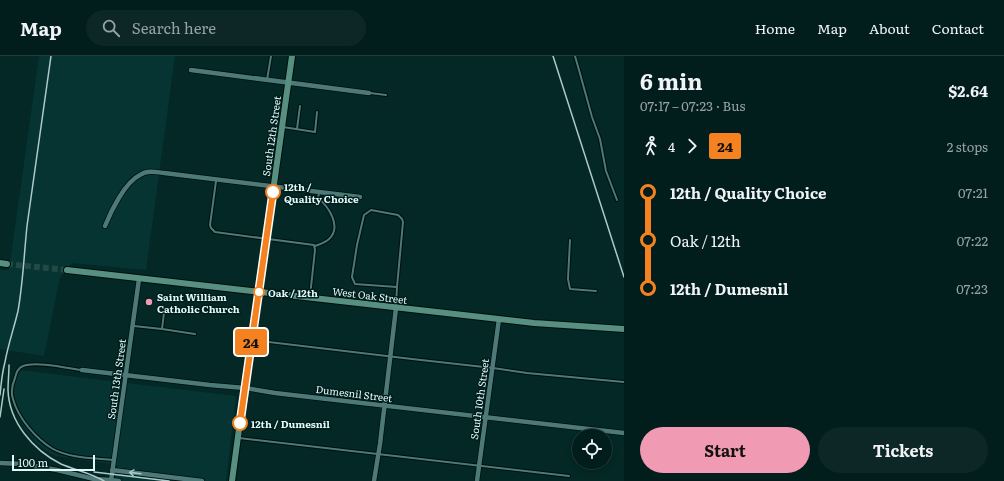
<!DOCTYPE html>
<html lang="en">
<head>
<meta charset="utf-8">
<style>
	:root { --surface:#021e1c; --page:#0c2725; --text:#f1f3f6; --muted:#96a2a3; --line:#233c3b; --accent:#f19ab3 }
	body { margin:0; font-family:Literata,serif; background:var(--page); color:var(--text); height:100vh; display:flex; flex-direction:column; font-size:15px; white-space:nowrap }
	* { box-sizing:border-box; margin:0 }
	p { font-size:13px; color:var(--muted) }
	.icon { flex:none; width:22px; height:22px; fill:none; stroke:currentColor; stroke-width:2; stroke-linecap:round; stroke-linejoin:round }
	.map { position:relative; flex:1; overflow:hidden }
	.side { display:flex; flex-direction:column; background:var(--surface); width:380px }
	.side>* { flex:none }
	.badge { padding:0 8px; border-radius:3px; font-size:14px; line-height:26px }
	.fabs { position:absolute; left:572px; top:373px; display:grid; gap:8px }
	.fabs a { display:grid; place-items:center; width:40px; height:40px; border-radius:50%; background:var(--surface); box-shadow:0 2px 6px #0003,0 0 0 1px var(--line); font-size:20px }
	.scale { position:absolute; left:12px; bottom:10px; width:83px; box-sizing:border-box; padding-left:4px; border:2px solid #e2faf8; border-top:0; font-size:11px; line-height:14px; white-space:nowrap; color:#e2faf8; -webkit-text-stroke:3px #001e1d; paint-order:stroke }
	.map>.badge { position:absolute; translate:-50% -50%; box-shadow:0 0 0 2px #fff }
	.legs { display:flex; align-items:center; gap:6px; height:44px; padding:0 16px; font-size:13px }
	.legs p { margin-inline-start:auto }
	.summary { display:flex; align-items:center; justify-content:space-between; height:68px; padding:0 16px }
	h1 { font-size:22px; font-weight:700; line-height:30px }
	.cta { display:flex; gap:8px; margin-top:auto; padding:8px 16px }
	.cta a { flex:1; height:46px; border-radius:24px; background:var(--accent); color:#111; font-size:16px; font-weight:700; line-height:46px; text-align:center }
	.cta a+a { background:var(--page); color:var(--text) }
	ul { padding:0 16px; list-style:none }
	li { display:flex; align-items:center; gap:14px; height:48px; font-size:15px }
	li i { display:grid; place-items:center; width:6px; height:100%; margin:0 5px; background:currentColor }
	li i::after { content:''; width:10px; height:10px; margin:-5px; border:3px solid; border-radius:50%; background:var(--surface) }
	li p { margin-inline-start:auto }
	li:first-child i { background:linear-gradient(#0000 50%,currentColor 0) }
	li:last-child i { background:linear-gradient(currentColor 50%,#0000 0) }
	header { display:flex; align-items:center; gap:24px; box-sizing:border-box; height:56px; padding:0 20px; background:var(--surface); border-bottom:1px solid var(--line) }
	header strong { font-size:19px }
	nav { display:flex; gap:22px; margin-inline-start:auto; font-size:14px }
	.search { width:280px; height:36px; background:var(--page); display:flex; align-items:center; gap:10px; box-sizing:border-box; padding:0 14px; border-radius:22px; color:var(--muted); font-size:15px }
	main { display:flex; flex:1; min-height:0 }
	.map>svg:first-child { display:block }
</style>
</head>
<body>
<header>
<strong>Map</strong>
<div class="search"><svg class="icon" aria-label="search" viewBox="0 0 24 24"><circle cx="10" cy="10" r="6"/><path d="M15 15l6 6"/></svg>Search here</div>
<nav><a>Home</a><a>Map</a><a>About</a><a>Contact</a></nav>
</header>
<main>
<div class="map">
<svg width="624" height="425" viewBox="0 0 624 425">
	<rect width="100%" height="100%" fill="#032826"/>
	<path fill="#053432" d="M39,0H175L146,214L72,207L60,221L44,300L0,293V214H9Z
		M19,314L236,340L226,425H115L118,409L55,400L46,395L37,388L25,373L16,358L12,339Z"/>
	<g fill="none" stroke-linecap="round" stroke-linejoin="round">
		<path stroke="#244846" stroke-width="6" stroke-dasharray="6 3" stroke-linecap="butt" d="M7,208L67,214"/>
		<defs>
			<path id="lane" d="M575,0L579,14L592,61L600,83L606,115L617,144
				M267,24L271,0
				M370,37L386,39
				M283,71L315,76L317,56
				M297,73L300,50
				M216,125L210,169L211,172L215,176L314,189L315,194L310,240
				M570,184L568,223L570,233L596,235
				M315,190C320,188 325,187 329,183C342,171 329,151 318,142L319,137
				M396,250L397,231L355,228L352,221L357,189L364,159L371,154L398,159L402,163L403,166L397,231
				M134,270L162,273L164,257
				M162,273L195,278
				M252,284L412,303L493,312L527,317L624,326
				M81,314C67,312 36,305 23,310C18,312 16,317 15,322C12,329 11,337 13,343C18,362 36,383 53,393C69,402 94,402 113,404
				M239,382L569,420"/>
			<path id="street" d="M191,14L369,37
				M105,170C111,155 125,126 140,119C147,114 156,116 164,117L360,141
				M82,314L210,329L245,332L275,337L624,377
				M0,407L23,408L57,414L94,423L111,424L119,425
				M112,414L202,425
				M111,425L139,223
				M374,425L380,388L396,252
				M477,425L499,263"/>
			<path id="secondary" d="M0,207L7,208
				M67,214L534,267L624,273
				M232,425L251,284L258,242L292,0"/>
		</defs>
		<use href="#lane" stroke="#000f0e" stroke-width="4"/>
		<use href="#street" stroke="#000f0e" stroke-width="6"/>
		<use href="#secondary" stroke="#000f0e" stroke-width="8"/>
		<use href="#lane" stroke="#4d7a78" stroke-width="2"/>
		<use href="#street" stroke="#4d7a78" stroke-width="4.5"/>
		<use href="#secondary" stroke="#579080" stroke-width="6"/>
		<path stroke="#aec9c7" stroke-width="1.5" d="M553,0L624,221
			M9,309C9,317 8,326 8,334C9,366 33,394 61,408C75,414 91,417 104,425
			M0,339C1,328 2,317 5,306C8,289 14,272 18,255C23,227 24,199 27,170L51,0
			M0,361L4,333
			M94,416L169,425"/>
	</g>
	<defs><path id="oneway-shaft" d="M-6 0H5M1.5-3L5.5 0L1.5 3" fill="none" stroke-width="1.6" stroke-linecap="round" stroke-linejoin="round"/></defs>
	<use stroke="#a6c7c5" href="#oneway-shaft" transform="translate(135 417) rotate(-173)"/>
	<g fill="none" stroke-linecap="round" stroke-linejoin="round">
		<defs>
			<path id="line-1" d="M240,367L273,136"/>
		</defs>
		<use href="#line-1" stroke="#fff" stroke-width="9"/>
		<use href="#line-1" stroke="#f58220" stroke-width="6"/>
	</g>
	<g fill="#fff" stroke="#f58220" stroke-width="2">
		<circle cx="273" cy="136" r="7"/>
		<circle cx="259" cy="236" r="5"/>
		<circle cx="240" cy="367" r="7"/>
	</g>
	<circle fill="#f19ab3" stroke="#001e1d" stroke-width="1.5" cx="149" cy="246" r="4"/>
	<g text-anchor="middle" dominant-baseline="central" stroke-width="3" stroke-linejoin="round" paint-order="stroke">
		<g font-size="10" fill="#e2faf8" stroke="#001e1d">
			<text transform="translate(271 80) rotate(-82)">South 12th Street</text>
			<text transform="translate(370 239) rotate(7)">West Oak Street</text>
			<text transform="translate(116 323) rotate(-82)">South 13th Street</text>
			<text transform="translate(354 337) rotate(7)">Dumesnil Street</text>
			<text transform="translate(479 343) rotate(-82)">South 10th Street</text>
		</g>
		<g font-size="10" font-weight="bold" fill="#e2faf8" stroke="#001e1d" text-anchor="start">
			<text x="284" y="130">12th /<tspan x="284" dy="12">Quality Choice</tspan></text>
			<text x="268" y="236">Oak / 12th</text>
			<text x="251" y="367">12th / Dumesnil</text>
		</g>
		<g font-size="10" font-weight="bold" fill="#e2faf8" stroke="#001e1d" text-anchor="start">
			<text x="157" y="240">Saint William<tspan x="157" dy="12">Catholic Church</tspan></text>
		</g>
	</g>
</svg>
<div class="fabs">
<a><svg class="icon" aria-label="locate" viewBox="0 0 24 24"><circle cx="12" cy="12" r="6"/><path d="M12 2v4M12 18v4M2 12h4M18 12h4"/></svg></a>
</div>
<div class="scale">100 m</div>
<b class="badge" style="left:251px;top:286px;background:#f58220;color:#111">24</b>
</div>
<section class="side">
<div class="summary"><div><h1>6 min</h1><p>07:17 – 07:23 · Bus</p></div><b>$2.64</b></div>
<div class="legs"><svg class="icon" aria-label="walk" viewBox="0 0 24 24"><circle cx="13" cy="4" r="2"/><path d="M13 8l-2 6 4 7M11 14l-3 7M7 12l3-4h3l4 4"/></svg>4<svg class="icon" aria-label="forward" viewBox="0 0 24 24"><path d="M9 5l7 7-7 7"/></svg><b class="badge" style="background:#f58220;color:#111">24</b><p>2 stops</p></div>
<ul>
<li><i style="color:#f58220"></i><b>12th / Quality Choice</b><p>07:21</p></li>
<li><i style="color:#f58220"></i><span>Oak / 12th</span><p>07:22</p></li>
<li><i style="color:#f58220"></i><b>12th / Dumesnil</b><p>07:23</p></li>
</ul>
<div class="cta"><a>Start</a><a>Tickets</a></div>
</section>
</main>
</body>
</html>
